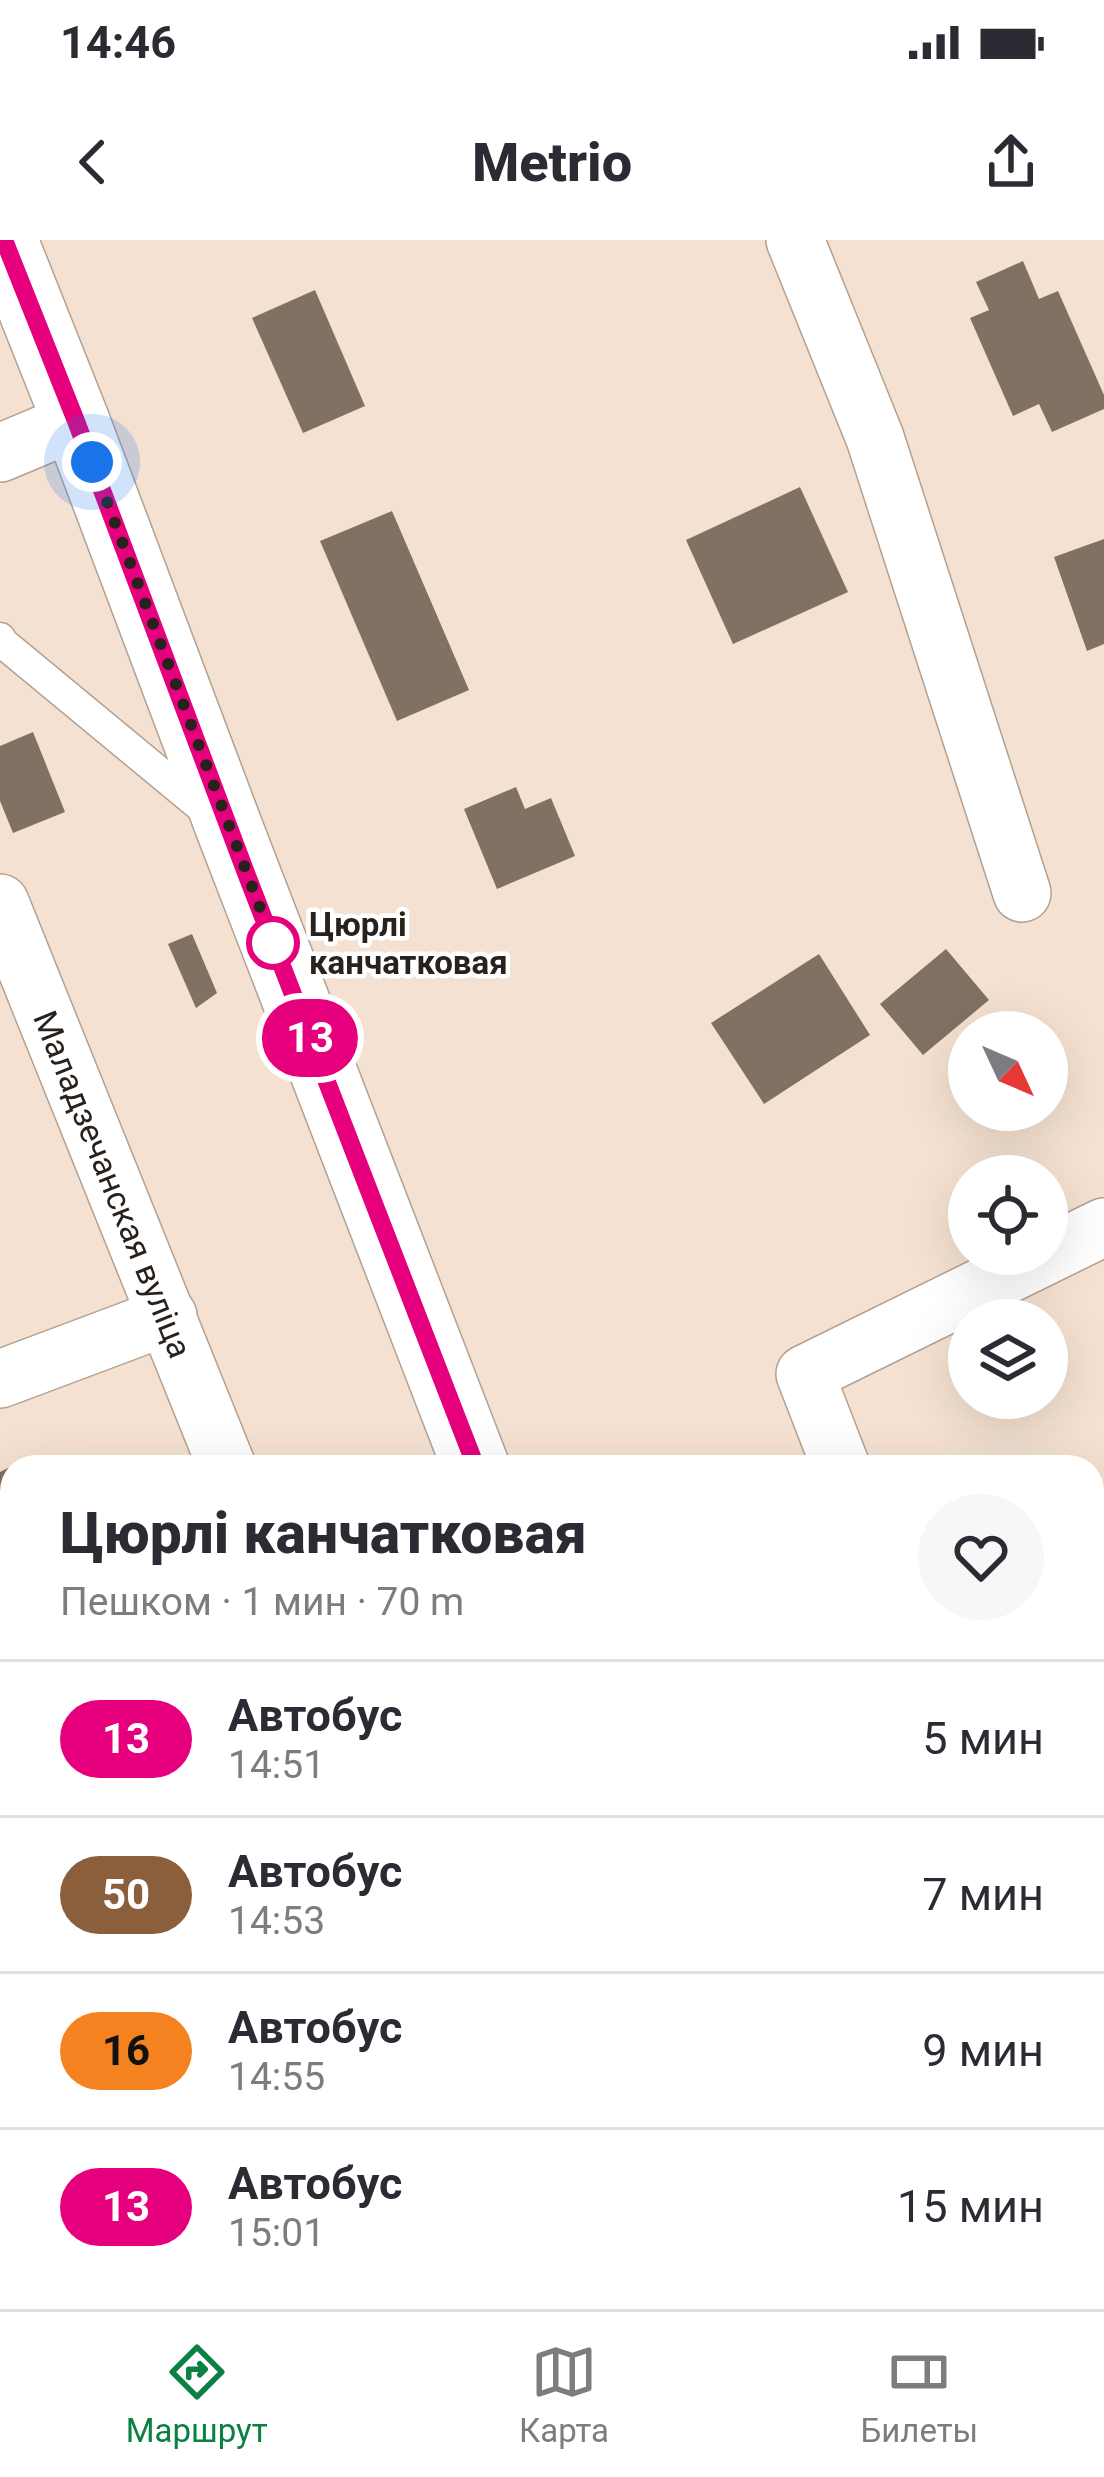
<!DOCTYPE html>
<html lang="ru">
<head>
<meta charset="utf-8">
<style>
	:root { --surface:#fff; --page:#f7f7f7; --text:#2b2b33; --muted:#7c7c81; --line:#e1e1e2; --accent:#0b8043 }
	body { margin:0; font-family:Roboto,sans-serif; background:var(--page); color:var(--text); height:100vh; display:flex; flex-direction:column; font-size:45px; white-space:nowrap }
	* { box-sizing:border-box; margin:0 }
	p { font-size:39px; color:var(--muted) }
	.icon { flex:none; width:66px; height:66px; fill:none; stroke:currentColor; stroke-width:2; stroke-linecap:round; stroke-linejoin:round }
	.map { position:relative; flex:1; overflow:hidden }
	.side { position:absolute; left:0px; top:1215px; width:1104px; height:855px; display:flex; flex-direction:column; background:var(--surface); border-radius:36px 36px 0 0; box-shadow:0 12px 48px #0002 }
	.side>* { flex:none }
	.badge { padding:0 24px; border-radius:39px; font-size:42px; line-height:78px }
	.needle { width:78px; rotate:134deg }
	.controls { position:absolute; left:948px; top:771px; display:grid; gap:24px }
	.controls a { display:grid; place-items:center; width:120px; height:120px; border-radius:50%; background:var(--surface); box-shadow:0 12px 48px #0002; font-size:60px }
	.you { position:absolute; width:60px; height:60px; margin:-30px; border:9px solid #fff; border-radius:50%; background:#1a73e8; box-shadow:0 0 0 18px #1a73e833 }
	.map>.badge { position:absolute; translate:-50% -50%; box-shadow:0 0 0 6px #fff }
	.round { display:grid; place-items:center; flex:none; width:126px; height:126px; border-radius:63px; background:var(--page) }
	.overview { display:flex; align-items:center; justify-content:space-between; height:204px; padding:0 60px }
	h1 { font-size:57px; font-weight:800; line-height:90px }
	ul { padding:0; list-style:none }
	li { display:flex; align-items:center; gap:36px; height:156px; padding:0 60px; border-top:3px solid var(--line) }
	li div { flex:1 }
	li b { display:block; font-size:45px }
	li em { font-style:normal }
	li .badge { min-width:132px; font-weight:700; text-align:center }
	.status { display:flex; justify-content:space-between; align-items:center; height:84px; padding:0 60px; background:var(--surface); direction:ltr }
	.status svg { height:33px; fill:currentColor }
	header { display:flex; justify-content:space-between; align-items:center; height:156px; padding:0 60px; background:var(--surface); font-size:54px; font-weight:800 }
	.tabs { display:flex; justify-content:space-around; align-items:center; height:168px; border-top:3px solid var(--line); background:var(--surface); font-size:33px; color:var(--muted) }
	.tabs a { display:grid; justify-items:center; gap:6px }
	.tabs .current { color:var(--accent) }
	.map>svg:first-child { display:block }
</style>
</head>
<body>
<div class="status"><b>14:46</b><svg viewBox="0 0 49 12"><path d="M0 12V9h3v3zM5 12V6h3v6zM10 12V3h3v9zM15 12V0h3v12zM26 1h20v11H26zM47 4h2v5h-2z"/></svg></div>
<header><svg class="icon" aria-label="back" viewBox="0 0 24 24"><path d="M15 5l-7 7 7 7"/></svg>Metrio<svg class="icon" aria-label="share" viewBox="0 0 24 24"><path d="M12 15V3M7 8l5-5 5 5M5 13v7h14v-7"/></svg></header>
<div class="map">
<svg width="1104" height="2069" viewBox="0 0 1104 2069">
	<rect width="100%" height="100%" fill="#f4e1d1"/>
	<path fill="#817162" d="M1023,21L1039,59L1058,51L1104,155V169L1052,192L1039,164L1013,176L970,78L989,70L976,42Z
		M315,50L365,166L303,193L252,78Z
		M800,247L848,352L733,404L686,300Z
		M392,271L469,450L397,481L320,301Z
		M1104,299V404L1087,411L1054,317Z
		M33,492L65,572L13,593L0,561V506Z
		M516,547L525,569L551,558L575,616L497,649L464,569Z
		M192,694L217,753L196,768L168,704Z
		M946,709L989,760L923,815L880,764Z
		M819,714L870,795L764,864L711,783Z
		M12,1226V1351L0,1357V1232Z
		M1104,1419V1528L1092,1533V1424Z
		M12,1795V1884L0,1854V1800Z"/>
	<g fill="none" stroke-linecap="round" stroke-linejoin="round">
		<defs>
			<path id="service" d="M0,398L3,403L211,575"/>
			<g id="minor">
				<path d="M795,0L875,198L1022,653"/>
				<path d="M0,213L76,181"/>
				<path id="s1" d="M0,663L227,1227"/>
				<path d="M0,1139L168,1076"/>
				<path d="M841,1227L805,1134L1104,987"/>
				<path d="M1092,1835L1104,1831"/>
				<path d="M1092,1880L1104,1912"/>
				<path d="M554,2058L558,2069"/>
				<path d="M149,2069L175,2058"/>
			</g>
			<path id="primary" d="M4,0L76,181L230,590L476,1227
				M796,2058L800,2069"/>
		</defs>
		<use href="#service" stroke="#b2a192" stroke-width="33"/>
		<use href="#minor" stroke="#b2a192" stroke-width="60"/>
		<use href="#primary" stroke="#b2a192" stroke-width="69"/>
		<use href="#service" stroke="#fff" stroke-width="30"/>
		<use href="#minor" stroke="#fff" stroke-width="57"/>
		<use href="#primary" stroke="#fff" stroke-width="66"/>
	</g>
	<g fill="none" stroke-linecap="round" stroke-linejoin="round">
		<defs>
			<path id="line" d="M4,0L76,181L246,633L476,1227"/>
		</defs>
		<use href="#line" stroke="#fff" stroke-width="27"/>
		<use href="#line" stroke="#e6007e" stroke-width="18"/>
		<path stroke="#29221c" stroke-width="12" stroke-dasharray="0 21.6" d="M92,222L279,718L273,703"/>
	</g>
	<circle fill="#fff" stroke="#e6007e" stroke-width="6" cx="273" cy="703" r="24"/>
	<g text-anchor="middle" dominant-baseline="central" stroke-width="9" stroke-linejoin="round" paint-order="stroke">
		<g font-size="33" font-weight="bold" fill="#29221c" stroke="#fff" text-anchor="start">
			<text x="309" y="684">Цюрлі<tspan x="309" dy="38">канчатковая</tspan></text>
		</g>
		<g font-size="33" fill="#29221c" stroke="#fff">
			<text stroke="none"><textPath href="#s1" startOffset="303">Маладзечанская вуліца</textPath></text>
		</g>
	</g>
</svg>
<div class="controls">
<a><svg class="needle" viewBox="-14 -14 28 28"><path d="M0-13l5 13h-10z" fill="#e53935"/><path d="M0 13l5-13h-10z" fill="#7c7c81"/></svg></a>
<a><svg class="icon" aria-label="locate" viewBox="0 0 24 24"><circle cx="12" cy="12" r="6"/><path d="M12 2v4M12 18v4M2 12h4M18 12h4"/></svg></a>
<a><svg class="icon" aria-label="layers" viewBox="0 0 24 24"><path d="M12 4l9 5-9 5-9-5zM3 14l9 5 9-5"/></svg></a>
</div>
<div class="you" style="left:92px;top:222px"></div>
<b class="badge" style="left:310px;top:798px;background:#e6007e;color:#fff">13</b>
<section class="side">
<div class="overview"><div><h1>Цюрлі канчатковая</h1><p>Пешком · 1 мин · 70 m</p></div><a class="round"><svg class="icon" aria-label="heart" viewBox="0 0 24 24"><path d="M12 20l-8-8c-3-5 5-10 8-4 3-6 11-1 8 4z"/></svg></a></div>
<ul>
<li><span class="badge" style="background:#e6007e;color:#fff">13</span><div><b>Автобус</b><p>14:51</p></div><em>5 мин</em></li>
<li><span class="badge" style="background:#8b5e3c;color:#fff">50</span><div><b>Автобус</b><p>14:53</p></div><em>7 мин</em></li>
<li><span class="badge" style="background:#f58220;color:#111">16</span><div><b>Автобус</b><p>14:55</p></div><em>9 мин</em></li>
<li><span class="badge" style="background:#e6007e;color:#fff">13</span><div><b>Автобус</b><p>15:01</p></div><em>15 мин</em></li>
</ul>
</section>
</div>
<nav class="tabs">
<a class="current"><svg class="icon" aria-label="directions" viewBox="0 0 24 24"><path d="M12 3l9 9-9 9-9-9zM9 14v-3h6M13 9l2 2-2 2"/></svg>Маршрут</a>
<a><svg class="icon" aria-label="map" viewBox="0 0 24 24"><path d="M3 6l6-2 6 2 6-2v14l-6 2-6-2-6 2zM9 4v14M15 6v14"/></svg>Карта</a>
<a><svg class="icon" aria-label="tickets" viewBox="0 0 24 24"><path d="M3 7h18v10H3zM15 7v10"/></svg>Билеты</a>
</nav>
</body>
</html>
